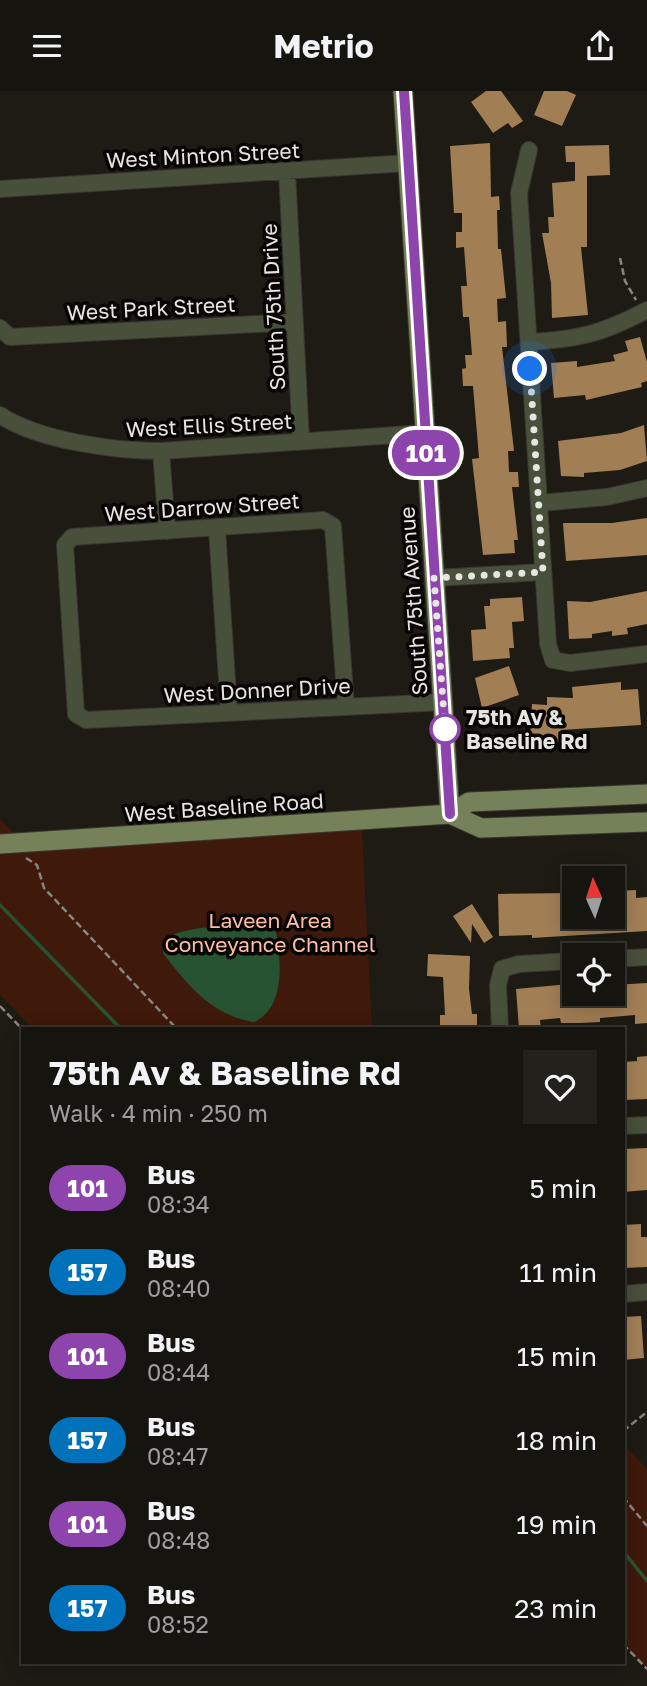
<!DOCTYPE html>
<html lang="en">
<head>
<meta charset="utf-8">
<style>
	:root { --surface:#16140e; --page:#23211c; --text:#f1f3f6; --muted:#9e9e9e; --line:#35332e }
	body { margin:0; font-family:"Golos Text",sans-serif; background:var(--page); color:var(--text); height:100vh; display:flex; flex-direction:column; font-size:26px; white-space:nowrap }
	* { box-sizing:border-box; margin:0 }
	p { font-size:23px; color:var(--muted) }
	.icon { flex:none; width:38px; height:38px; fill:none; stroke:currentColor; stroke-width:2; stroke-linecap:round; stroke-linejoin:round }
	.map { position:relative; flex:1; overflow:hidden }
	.details { position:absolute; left:21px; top:936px; width:604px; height:637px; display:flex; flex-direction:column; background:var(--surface); border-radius:0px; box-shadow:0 4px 18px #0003,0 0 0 2px var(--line) }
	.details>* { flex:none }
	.badge { padding:0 14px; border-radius:23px; font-size:24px; line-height:46px }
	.needle { width:46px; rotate:357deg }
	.buttons { position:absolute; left:562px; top:775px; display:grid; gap:14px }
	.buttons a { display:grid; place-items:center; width:63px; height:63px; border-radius:0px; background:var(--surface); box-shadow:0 4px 18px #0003,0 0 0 2px var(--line); font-size:35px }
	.you { position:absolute; width:35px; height:35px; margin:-18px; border:5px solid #fff; border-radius:50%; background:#1a73e8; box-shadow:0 0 0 10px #1a73e833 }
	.map>.badge { position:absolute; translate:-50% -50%; box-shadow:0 0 0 4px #fff }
	.round { display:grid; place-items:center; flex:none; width:74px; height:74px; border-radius:0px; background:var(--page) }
	.summary { display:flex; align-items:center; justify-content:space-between; height:119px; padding:0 28px }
	h1 { font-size:33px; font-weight:700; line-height:52px }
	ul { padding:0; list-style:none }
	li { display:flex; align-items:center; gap:21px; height:84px; padding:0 28px }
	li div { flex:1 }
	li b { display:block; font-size:26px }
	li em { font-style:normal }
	li .badge { min-width:77px; font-weight:700; text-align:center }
	header { display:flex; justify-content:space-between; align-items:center; height:91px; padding:0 28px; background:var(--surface); font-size:32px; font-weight:700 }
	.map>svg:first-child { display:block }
</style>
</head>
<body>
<header><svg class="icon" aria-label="menu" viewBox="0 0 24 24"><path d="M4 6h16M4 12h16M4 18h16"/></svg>Metrio<svg class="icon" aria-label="share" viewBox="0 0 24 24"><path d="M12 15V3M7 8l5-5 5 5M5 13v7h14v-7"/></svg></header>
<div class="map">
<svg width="647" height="1595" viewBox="0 0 647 1595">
	<rect width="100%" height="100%" fill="#1d1b13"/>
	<path fill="#3f1909" d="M0,728L30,759L362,739L372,938H33L0,904Z
		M623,1353L647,1378V1578L623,1553Z"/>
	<path fill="#285332" d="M250,826L263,827L275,836C281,866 287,916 254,931C213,925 187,894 163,862C164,855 166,847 173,844C189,836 228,834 245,836Z"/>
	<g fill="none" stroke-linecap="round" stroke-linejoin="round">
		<path stroke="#285332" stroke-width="3.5" d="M0,814L121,938
			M623,1460L647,1490"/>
	</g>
	<path fill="#a27e55" d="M486,0H501L523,30L512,37L508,32L493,42L471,11Z
		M544,0H567L576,4L562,35L534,24Z
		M490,52L491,106L499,105L500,119H497L498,158H501L506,207L497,208L498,231L506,230L507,256H502L514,360H508L509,381H518L519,396H512L518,449H514L515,462L483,464L472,368L479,367L473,295H463L462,278L466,277L465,264H472L469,226H463L461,195H467L464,156L456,157V141H462V122H454L450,55Z
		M609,54L610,84L587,85V156H581L588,224L552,227L551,192L542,142H549L548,126H554L552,92L575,90V71H566L565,55Z
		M640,246L647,271V290L641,292L642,296L586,309L585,304L554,307L551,272L577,270V276L615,270L613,264L628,260L625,250Z
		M644,334L647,370L620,379L584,382V386L561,385L558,350L621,342Z
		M647,427V464L566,470L563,432H612Z
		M647,500V533L627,537L628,543L612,545V540L592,543V547L569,548L567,510L590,511Z
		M522,506L524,530L512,531L514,557H509L510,567L473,570L471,539L486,538L484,515H490V508Z
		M509,575L519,604L482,617L475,587Z
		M621,591V599L638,598L641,634L561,639L560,653L530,647L532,613L547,614V606L573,607L572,596Z
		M636,799V807L647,806V840L532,847V844L499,845L498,803L574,802V826H615L614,800Z
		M472,813L493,846L484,852L472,833L471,852L453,825Z
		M428,863L470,865L469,898L472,923H477V935H473V938H440V924H445L443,886L427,885Z
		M647,892V932L635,933V924L600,927V931L580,932H561L560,927L540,929L541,938H519L516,898L569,893L570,903H612V894Z
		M647,965V1008L623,1009V971L637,970V966Z
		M647,1057V1099L623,1101V1058Z
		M641,1133V1146H647V1176L623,1177V1134Z
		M641,1225L644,1267L623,1269V1226Z"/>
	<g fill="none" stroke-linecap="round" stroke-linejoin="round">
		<defs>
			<path id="minor" d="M529,59L519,102L548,553L553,569L570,572L647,563
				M287,81L301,350
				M0,98L408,72
				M0,237L10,246L295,231
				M529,251C580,248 601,243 647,219
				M0,324C39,350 116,360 161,360L425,342
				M161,360L167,440
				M539,412L607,406L647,397
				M217,438L229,620
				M434,487L543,481
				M346,616L333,435L323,429L72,446L65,454L76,623L86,629L443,611
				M612,868L647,866
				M500,938L498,894L502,878L519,873L574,870
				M623,1035L647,1034
				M623,1203L647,1201"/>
			<path id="major" d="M403,0L450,723
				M450,723L469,711L647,703
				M0,753L450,723L481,737L647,731"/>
		</defs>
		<use href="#minor" stroke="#393730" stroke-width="18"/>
		<use href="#major" stroke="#393730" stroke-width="21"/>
		<path stroke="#88867f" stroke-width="2.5" stroke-dasharray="7 3.5" stroke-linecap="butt" d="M620,167L625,190L636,209
			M26,767L37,774L44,797L177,938
			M0,915L23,939
			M623,1340L647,1321
			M623,1406L647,1435
			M623,1553L647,1578"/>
		<use href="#minor" stroke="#484f3b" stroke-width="16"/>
		<use href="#major" stroke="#758259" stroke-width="19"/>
	</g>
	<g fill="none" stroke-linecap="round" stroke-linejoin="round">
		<defs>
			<path id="line" d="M404,0L450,723"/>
		</defs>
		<use href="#line" stroke="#fff" stroke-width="16"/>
		<use href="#line" stroke="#8e44ad" stroke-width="10"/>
		<path stroke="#e7e5e0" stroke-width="7" stroke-dasharray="0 12.6" d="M445,638L434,487L543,481L530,278"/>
	</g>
	<circle fill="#fff" stroke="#8e44ad" stroke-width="3.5" cx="445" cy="638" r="14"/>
	<g text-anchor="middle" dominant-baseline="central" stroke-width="7" stroke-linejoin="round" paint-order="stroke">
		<g font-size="21" fill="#e7e5e0" stroke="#070604">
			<text transform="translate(203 64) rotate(-3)">West Minton Street</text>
			<text transform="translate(273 216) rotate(-93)">South 75th Drive</text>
			<text transform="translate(151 217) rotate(-3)">West Park Street</text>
			<text transform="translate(209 334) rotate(-3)">West Ellis Street</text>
			<text transform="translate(202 416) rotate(-4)">West Darrow Street</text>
			<text transform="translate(413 510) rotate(-94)">South 75th Avenue</text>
			<text transform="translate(257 599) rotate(-3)">West Donner Drive</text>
			<text transform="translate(224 716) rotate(-4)">West Baseline Road</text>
		</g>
		<g font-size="21" font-weight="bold" fill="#e7e5e0" stroke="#070604" text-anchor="start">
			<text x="466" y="626">75th Av &amp;<tspan x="466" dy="24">Baseline Rd</tspan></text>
		</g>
		<g font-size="21" fill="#fdbea4" stroke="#070604">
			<text x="270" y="829">Laveen Area<tspan x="270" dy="24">Conveyance Channel</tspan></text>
		</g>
	</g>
</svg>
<div class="buttons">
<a><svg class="needle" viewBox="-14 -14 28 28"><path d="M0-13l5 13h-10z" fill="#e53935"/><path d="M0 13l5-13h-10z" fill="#9e9e9e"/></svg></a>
<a><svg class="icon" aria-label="locate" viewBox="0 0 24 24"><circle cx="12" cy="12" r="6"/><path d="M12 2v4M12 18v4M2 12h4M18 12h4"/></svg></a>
</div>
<div class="you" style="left:530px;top:278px"></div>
<b class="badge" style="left:426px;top:362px;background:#8e44ad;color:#fff">101</b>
<section class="details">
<div class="summary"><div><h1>75th Av &amp; Baseline Rd</h1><p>Walk · 4 min · 250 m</p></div><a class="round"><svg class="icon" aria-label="heart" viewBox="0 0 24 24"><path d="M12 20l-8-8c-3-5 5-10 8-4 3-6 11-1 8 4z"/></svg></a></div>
<ul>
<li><span class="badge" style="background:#8e44ad;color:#fff">101</span><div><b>Bus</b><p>08:34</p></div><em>5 min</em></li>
<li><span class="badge" style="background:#0072bc;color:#fff">157</span><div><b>Bus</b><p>08:40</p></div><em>11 min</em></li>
<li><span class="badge" style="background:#8e44ad;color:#fff">101</span><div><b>Bus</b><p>08:44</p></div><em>15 min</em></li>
<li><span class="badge" style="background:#0072bc;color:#fff">157</span><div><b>Bus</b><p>08:47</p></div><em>18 min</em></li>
<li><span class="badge" style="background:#8e44ad;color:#fff">101</span><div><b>Bus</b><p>08:48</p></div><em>19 min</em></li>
<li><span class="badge" style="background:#0072bc;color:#fff">157</span><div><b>Bus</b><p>08:52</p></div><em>23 min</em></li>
</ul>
</section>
</div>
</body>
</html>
